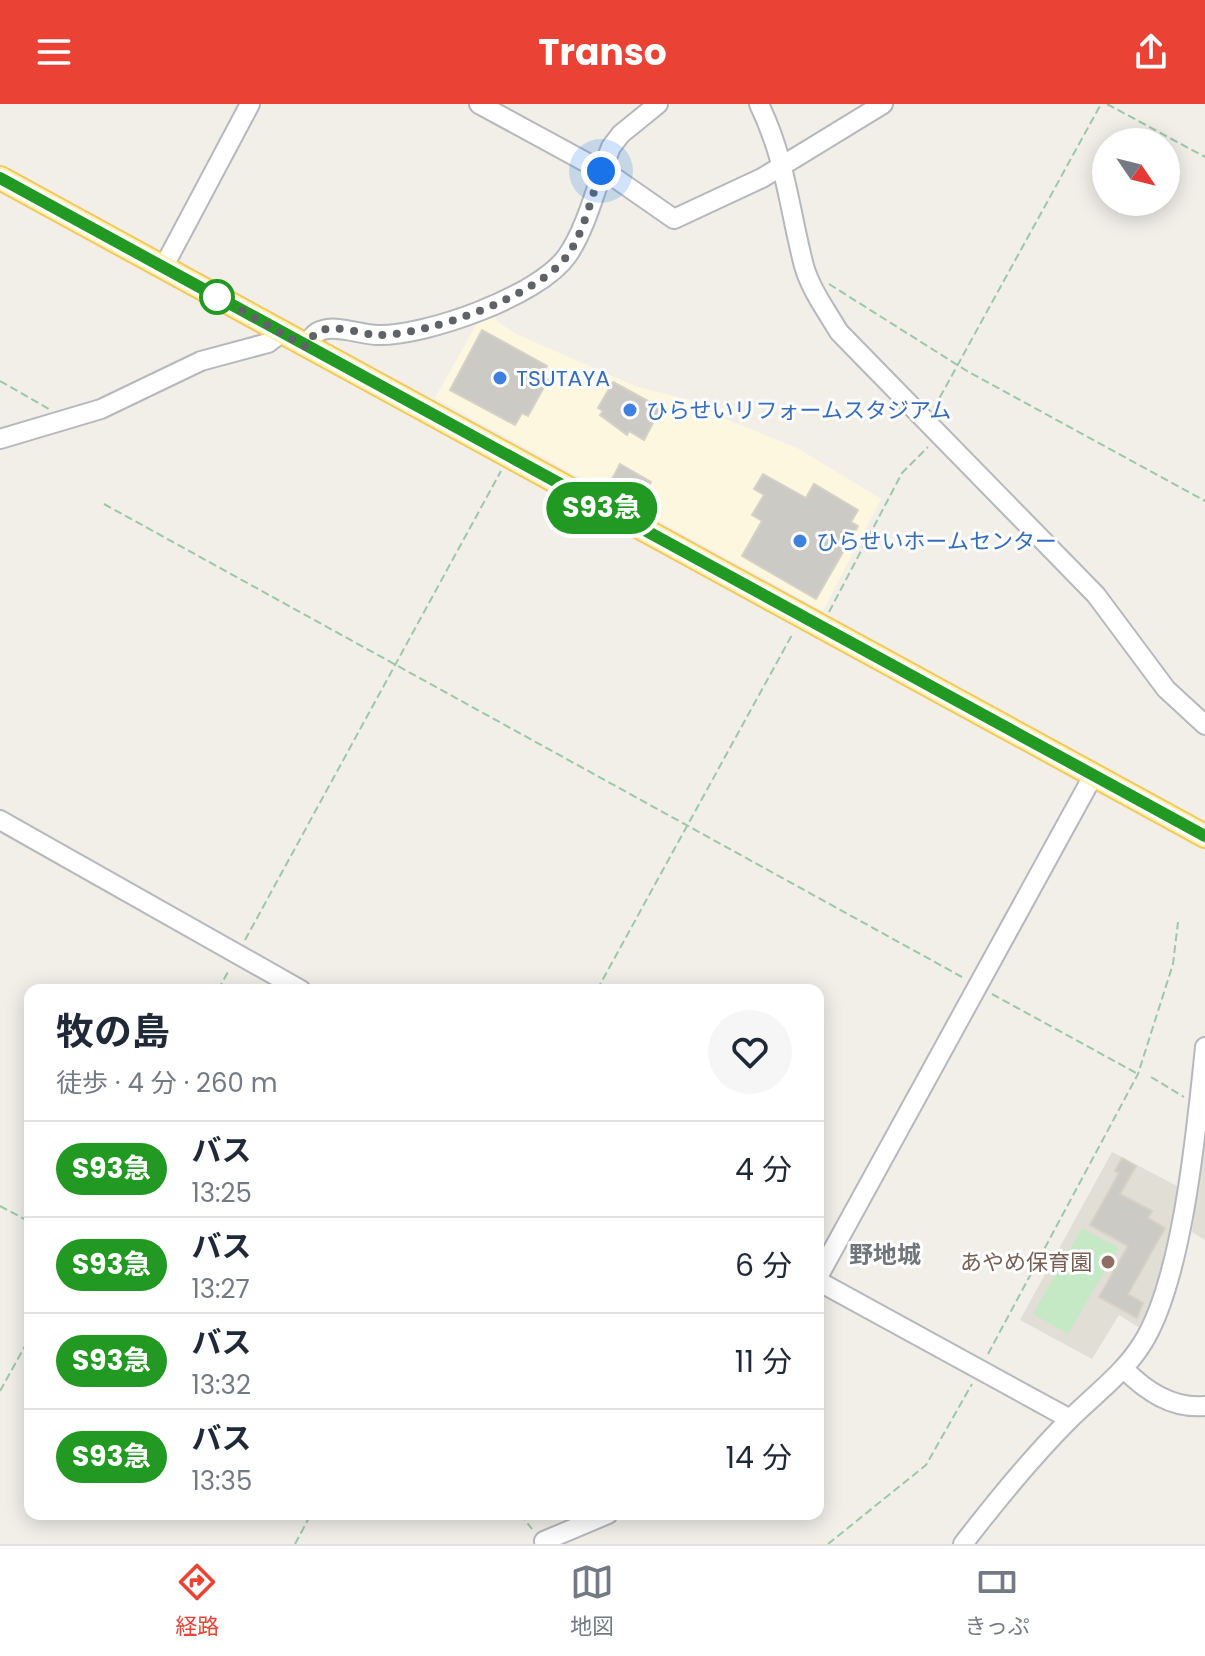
<!DOCTYPE html>
<html lang="ja">
<head>
<meta charset="utf-8">
<style>
	:root { --surface:#fff; --page:#f6f6f7; --text:#1f2937; --muted:#747a83; --line:#e0e1e3; --accent:#ea4335 }
	body { margin:0; font-family:Poppins,"Noto Sans JP",sans-serif; background:var(--page); color:var(--text); height:100vh; display:flex; flex-direction:column; font-size:30px; white-space:nowrap }
	* { box-sizing:border-box; margin:0 }
	p { font-size:26px; color:var(--muted) }
	.icon { flex:none; width:44px; height:44px; fill:none; stroke:currentColor; stroke-width:2; stroke-linecap:round; stroke-linejoin:round }
	.map { position:relative; flex:1; overflow:hidden }
	.details { position:absolute; left:24px; top:880px; width:800px; height:536px; display:flex; flex-direction:column; background:var(--surface); border-radius:16px; box-shadow:0 4px 20px #0003 }
	.details>* { flex:none }
	.badge { padding:0 16px; border-radius:26px; font-size:28px; line-height:52px }
	.needle { width:52px; rotate:125deg }
	.fabs { position:absolute; left:1092px; top:24px; display:grid; gap:16px }
	.fabs a { display:grid; place-items:center; width:88px; height:88px; border-radius:50%; background:var(--surface); box-shadow:0 4px 20px #0003; font-size:40px }
	.you { position:absolute; width:40px; height:40px; margin:-20px; border:6px solid #fff; border-radius:50%; background:#1a73e8; box-shadow:0 0 0 12px #1a73e833 }
	.map>.badge { position:absolute; translate:-50% -50%; box-shadow:0 0 0 4px #fff }
	.round { display:grid; place-items:center; flex:none; width:84px; height:84px; border-radius:42px; background:var(--page) }
	.summary { display:flex; align-items:center; justify-content:space-between; height:136px; padding:0 32px }
	h1 { font-size:38px; font-weight:700; line-height:60px }
	ul { padding:0; list-style:none }
	li { display:flex; align-items:center; gap:24px; height:96px; padding:0 32px; border-top:2px solid var(--line) }
	li div { flex:1 }
	li b { display:block; font-size:30px }
	li em { font-style:normal }
	li .badge { min-width:88px; font-weight:700; text-align:center }
	header { display:flex; justify-content:space-between; align-items:center; height:104px; padding:0 32px; background:var(--accent); color:#fff; font-size:36px; font-weight:700 }
	.tabs { display:flex; justify-content:space-around; align-items:center; height:112px; border-top:2px solid var(--line); background:var(--surface); font-size:22px; color:var(--muted) }
	.tabs a { display:grid; justify-items:center; gap:4px }
	.tabs .on { color:var(--accent) }
	.map>svg:first-child { display:block }
</style>
</head>
<body>
<header><svg class="icon" aria-label="menu" viewBox="0 0 24 24"><path d="M4 6h16M4 12h16M4 18h16"/></svg>Transo<svg class="icon" aria-label="share" viewBox="0 0 24 24"><path d="M12 15V3M7 8l5-5 5 5M5 13v7h14v-7"/></svg></header>
<div class="map">
<svg width="1205" height="1440" viewBox="0 0 1205 1440">
	<rect width="100%" height="100%" fill="#f1efe8"/>
	<path fill="#fef7e0" d="M492,209L498,218L514,229L637,283L690,296L714,310L799,345L881,395L823,507L435,294L481,212Z"/>
	<path fill="#e1ded6" d="M1205,1030V1136L1192,1128Z
		M1112,1048L1179,1083L1171,1138L1141,1225L1119,1211L1092,1255L1020,1216Z"/>
	<path fill="#c5e8c5" d="M1082,1124L1118,1144L1068,1230L1033,1210Z"/>
	<path fill="#cccac5" stroke="#d6d1c6" stroke-width="2" d="M482,226L547,262L541,273L548,276L528,312L522,309L515,321L450,286Z
		M613,278L661,304L644,336L629,327L627,331L600,311L603,307L598,304Z
		M620,360L651,378L643,393L623,388L626,383L612,375Z
		M763,370L806,394L814,380L858,406L851,418L858,422L816,495L742,452L762,417L752,411L764,391L754,385Z
		M1122,1054L1136,1062L1120,1090L1152,1107L1148,1114L1165,1124L1128,1190L1143,1199L1137,1214L1099,1193L1128,1142L1090,1121L1119,1069L1115,1067Z"/>
	<g fill="none" stroke-linecap="round" stroke-linejoin="round">
		<defs>
			<path id="minor" d="M479,0L615,74L674,115L762,74L883,0
				M759,0C786,56 789,104 804,162C811,186 826,206 839,228L1096,491L1166,585L1205,621
				M164,162L250,0
				M306,243C310,235 314,228 323,226C338,221 361,231 378,231C426,232 539,192 567,152C587,124 598,76 611,43L621,30L658,0
				M0,335L101,305L201,257L268,239L281,229
				M0,716L301,886
				M818,1173L1093,672
				M818,1177L1070,1315
				M1124,1265C1146,1287 1172,1305 1205,1302
				M544,1437L608,1410
				M963,1440C996,1397 1032,1353 1070,1315C1095,1290 1123,1270 1142,1240C1183,1176 1197,1021 1205,943"/>
			<path id="major" d="M0,74L1205,732"/>
		</defs>
		<use href="#minor" stroke="#b5b8bc" stroke-width="22"/>
		<use href="#major" stroke="#f2c960" stroke-width="26"/>
		<path stroke="#9cc7a9" stroke-width="2" stroke-dasharray="8 4" stroke-linecap="butt" d="M1107,0L1205,53
			M829,180L967,267L1205,397
			M0,277L49,305
			M934,304L1101,0
			M104,400L962,873
			M829,508L902,369L928,343
			M245,836L501,367
			M218,886L229,866
			M597,886L793,529
			M992,890L1138,970
			M1151,973L1184,993
			M0,1102L30,1118
			M988,1250L1138,970L1173,860L1178,818
			M0,1287L30,1233
			M520,1410L532,1425
			M295,1440L311,1410
			M828,1440L926,1361L972,1280"/>
		<use href="#minor" stroke="#fff" stroke-width="18"/>
		<use href="#major" stroke="#fff2af" stroke-width="22"/>
	</g>
	<g fill="none" stroke-linecap="round" stroke-linejoin="round">
		<defs>
			<path id="line" d="M0,74L1205,732"/>
		</defs>
		<use href="#line" stroke="#fff" stroke-width="18"/>
		<use href="#line" stroke="#292" stroke-width="12"/>
		<path stroke="#5f6368" stroke-width="8" stroke-dasharray="0 14.4" d="M217,193L211,189L306,243C310,236 314,228 322,226C338,221 361,230 377,231C426,232 538,192 567,152C584,129 591,93 601,67"/>
	</g>
	<circle fill="#fff" stroke="#292" stroke-width="4" cx="217" cy="193" r="16"/>
	<g fill="#3f7fe0" stroke="#fff" stroke-width="3">
		<circle cx="500" cy="274" r="8"/>
		<circle cx="630" cy="306" r="8"/>
		<circle cx="800" cy="437" r="8"/>
	</g>
	<circle fill="#8d6e63" stroke="#fff" stroke-width="3" cx="1108" cy="1158" r="8"/>
	<g text-anchor="middle" dominant-baseline="central" stroke-width="6" stroke-linejoin="round" paint-order="stroke">
		<g font-size="22" fill="#366cbe" stroke="#fff" text-anchor="start">
			<text x="516" y="274">TSUTAYA</text>
			<text x="646" y="306">ひらせいリフォームスタジアム</text>
			<text x="816" y="437">ひらせいホームセンター</text>
		</g>
		<g font-size="22" fill="#785e54" stroke="#fff" text-anchor="end">
			<text x="1092" y="1158">あやめ保育園</text>
		</g>
		<g font-size="24" font-weight="bold" fill="#70757a" stroke="#fff">
			<text x="885" y="1150">野地城</text>
		</g>
	</g>
</svg>
<div class="fabs">
<a><svg class="needle" viewBox="-14 -14 28 28"><path d="M0-13l5 13h-10z" fill="#e53935"/><path d="M0 13l5-13h-10z" fill="#747a83"/></svg></a>
</div>
<div class="you" style="left:601px;top:67px"></div>
<b class="badge" style="left:602px;top:404px;background:#292;color:#fff">S93急</b>
<section class="details">
<div class="summary"><div><h1>牧の島</h1><p>徒歩 · 4 分 · 260 m</p></div><a class="round"><svg class="icon" aria-label="heart" viewBox="0 0 24 24"><path d="M12 20l-8-8c-3-5 5-10 8-4 3-6 11-1 8 4z"/></svg></a></div>
<ul>
<li><span class="badge" style="background:#292;color:#fff">S93急</span><div><b>バス</b><p>13:25</p></div><em>4 分</em></li>
<li><span class="badge" style="background:#292;color:#fff">S93急</span><div><b>バス</b><p>13:27</p></div><em>6 分</em></li>
<li><span class="badge" style="background:#292;color:#fff">S93急</span><div><b>バス</b><p>13:32</p></div><em>11 分</em></li>
<li><span class="badge" style="background:#292;color:#fff">S93急</span><div><b>バス</b><p>13:35</p></div><em>14 分</em></li>
</ul>
</section>
</div>
<nav class="tabs">
<a class="on"><svg class="icon" aria-label="directions" viewBox="0 0 24 24"><path d="M12 3l9 9-9 9-9-9zM9 14v-3h6M13 9l2 2-2 2"/></svg>経路</a>
<a><svg class="icon" aria-label="map" viewBox="0 0 24 24"><path d="M3 6l6-2 6 2 6-2v14l-6 2-6-2-6 2zM9 4v14M15 6v14"/></svg>地図</a>
<a><svg class="icon" aria-label="tickets" viewBox="0 0 24 24"><path d="M3 7h18v10H3zM15 7v10"/></svg>きっぷ</a>
</nav>
</body>
</html>
